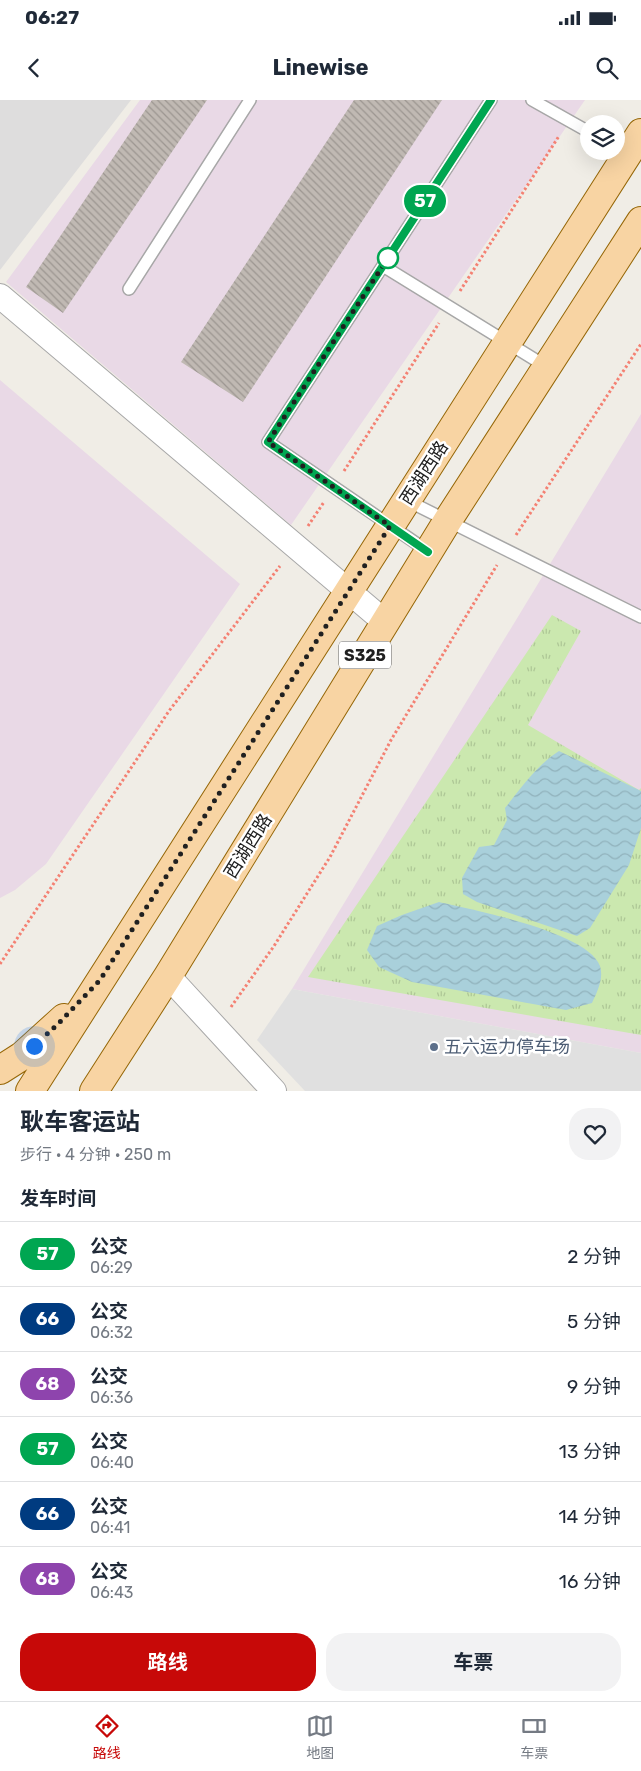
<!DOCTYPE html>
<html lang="zh">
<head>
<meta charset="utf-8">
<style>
	:root { --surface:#fff; --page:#f2f2f3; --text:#1f2937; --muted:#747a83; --line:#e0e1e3; --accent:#c70908 }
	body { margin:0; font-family:Rubik,"Noto Sans SC",sans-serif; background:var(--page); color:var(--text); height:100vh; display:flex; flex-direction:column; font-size:19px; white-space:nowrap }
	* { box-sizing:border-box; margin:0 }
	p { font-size:16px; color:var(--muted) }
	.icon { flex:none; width:28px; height:28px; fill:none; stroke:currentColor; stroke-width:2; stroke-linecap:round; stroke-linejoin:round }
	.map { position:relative; height:991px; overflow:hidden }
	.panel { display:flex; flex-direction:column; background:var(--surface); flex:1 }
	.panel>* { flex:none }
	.badge { padding:0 10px; border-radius:16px; font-size:18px; line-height:32px }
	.buttons { position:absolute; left:580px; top:15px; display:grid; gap:10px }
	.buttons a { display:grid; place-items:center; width:45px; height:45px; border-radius:50%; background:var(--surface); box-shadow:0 5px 20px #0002; font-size:25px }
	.you { position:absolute; width:25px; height:25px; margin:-12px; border:4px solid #fff; border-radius:50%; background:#1a73e8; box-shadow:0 0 0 8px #1a73e833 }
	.map>.badge { position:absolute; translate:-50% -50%; box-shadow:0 0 0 2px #fff }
	h2 { padding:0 20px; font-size:19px; line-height:45px }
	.round { display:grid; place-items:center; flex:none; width:52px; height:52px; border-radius:20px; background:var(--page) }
	.overview { display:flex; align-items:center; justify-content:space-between; height:85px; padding:0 20px }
	h1 { font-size:24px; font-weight:700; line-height:38px }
	.primary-button { display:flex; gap:10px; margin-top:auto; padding:10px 20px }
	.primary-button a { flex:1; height:58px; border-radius:20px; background:var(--accent); color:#fff; font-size:20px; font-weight:700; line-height:58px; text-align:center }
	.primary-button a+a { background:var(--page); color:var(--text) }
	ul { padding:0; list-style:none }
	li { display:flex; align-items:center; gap:15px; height:65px; padding:0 20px; border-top:1px solid var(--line) }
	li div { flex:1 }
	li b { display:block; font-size:19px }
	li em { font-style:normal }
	li .badge { min-width:55px; font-weight:700; text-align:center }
	.status { display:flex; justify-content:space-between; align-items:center; height:35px; padding:0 25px; background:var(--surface); direction:ltr }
	.status svg { height:14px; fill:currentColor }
	header { display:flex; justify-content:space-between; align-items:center; height:65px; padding:0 20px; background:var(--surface); font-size:22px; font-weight:700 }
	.dock { display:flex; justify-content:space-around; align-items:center; height:70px; border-top:1px solid var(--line); background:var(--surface); font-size:14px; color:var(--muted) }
	.dock a { display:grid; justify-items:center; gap:2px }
	.dock .current { color:var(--accent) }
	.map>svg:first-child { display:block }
</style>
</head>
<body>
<div class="status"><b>06:27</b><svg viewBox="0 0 49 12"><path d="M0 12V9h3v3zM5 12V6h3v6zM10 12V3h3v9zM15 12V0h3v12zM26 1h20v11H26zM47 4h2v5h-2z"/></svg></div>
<header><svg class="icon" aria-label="back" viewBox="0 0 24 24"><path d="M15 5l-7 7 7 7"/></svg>Linewise<svg class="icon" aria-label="search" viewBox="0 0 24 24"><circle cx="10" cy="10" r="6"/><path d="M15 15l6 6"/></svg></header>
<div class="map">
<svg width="641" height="991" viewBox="0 0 641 991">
	<defs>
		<pattern id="grass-tufts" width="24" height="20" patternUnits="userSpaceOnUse" patternTransform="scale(1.25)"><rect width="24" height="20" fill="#cbe8af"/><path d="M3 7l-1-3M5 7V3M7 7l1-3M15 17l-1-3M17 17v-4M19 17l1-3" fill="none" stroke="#aec796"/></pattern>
		<pattern id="water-waves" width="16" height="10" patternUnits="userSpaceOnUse" patternTransform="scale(1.25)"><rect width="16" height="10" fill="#a9d0db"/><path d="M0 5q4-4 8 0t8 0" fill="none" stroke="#91b2bc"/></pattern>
		<pattern id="building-back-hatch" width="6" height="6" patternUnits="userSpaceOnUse" patternTransform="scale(1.25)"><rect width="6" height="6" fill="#c0b9b3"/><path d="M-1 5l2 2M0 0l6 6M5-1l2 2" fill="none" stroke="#9c9691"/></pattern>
	</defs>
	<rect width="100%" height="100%" fill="#f0ede6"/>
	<path fill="#dedddd" d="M0,0H131L0,170Z"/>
	<path fill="#e9d9e6" d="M140,0H585L291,425L6,182Z
		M0,280L240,484L46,764L15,790L0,798Z
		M641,314V953L292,889Z"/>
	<path fill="url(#grass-tufts)" d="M552,515L581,531L528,625L639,690L641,688V935L308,877Z"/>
	<path fill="#e0e0e0" d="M292,889L641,953V991H305L257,940Z"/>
	<path fill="url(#water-waves)" d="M559,651L641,691V728L629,765L590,828L577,836L477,802L463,794L462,778L479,747L494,745L507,720L505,708C521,688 537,665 559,651Z
		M439,802C473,810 588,832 600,866C604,879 597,892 592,903L566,910L412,882L379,867L367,850L377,826L402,815Z"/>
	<path fill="url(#building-back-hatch)" d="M152,0H207L63,213L26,187Z
		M354,0H442L243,302L181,262Z"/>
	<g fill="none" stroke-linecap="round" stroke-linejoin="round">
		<defs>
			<path id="lane" d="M532,0L589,32
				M383,166L547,267
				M129,189L250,0
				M406,400L641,517
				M429,452L268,342L491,0"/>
			<path id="street" d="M0,196L385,522
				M168,876L274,991"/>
			<path id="primary" d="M0,970L22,956L64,918
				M30,991L641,33
				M94,991L168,876L448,420L641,121"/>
		</defs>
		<use href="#lane" stroke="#a7a7a7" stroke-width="14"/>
		<use href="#street" stroke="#a7a7a7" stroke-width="26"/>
		<use href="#primary" stroke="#956606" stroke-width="30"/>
		<path stroke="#f48173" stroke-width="3" stroke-dasharray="2.5 2.5" stroke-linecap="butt" d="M460,191L559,36
			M344,371L439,223
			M308,426L324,402
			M516,435L641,244
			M0,864L169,611L280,466
			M231,907L274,846L330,757L391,640L497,465"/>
		<use href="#lane" stroke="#fff" stroke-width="11"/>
		<use href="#street" stroke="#fff" stroke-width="24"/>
		<use href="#primary" stroke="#f8d4a3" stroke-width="28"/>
	</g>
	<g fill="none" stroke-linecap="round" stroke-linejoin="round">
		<defs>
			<path id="line" d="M428,452L268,342L491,0"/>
		</defs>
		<use href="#line" stroke="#fff" stroke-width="11"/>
		<use href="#line" stroke="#00a651" stroke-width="8"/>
		<path stroke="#202020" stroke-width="5" stroke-dasharray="0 9" d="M34,946L58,924L100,880L390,426L268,342L388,158"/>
	</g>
	<circle fill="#fff" stroke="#00a651" stroke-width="2.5" cx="388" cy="158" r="10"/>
	<circle fill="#5c6f8a" stroke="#fff" stroke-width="2" cx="434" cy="947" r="5"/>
	<g text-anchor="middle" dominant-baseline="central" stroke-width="5" stroke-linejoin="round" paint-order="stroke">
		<rect fill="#fff" stroke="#636363" stroke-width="1" x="339" y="541.5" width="52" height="27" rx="4"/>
		<g font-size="16" font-weight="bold" fill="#202020">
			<text x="365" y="555">S325</text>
		</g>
		<g font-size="18" fill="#202020" stroke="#fff">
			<text transform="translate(424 373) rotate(-57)">西湖西路</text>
			<text transform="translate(248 746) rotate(-58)">西湖西路</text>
		</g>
		<g font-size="18" fill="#4e5e75" stroke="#fff" text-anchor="start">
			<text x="444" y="947">五六运力停车场</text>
		</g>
	</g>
</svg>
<div class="buttons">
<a><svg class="icon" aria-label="layers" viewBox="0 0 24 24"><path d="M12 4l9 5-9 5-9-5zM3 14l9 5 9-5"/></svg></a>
</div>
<div class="you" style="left:34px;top:946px"></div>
<b class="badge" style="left:425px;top:101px;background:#00a651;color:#fff">57</b>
</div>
<section class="panel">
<div class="overview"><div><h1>耿车客运站</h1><p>步行 · 4 分钟 · 250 m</p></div><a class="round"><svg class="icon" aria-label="heart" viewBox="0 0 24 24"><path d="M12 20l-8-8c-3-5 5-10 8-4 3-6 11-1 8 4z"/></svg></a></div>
<h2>发车时间</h2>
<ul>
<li><span class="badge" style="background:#00a651;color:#fff">57</span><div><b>公交</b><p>06:29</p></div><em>2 分钟</em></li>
<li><span class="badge" style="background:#003b80;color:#fff">66</span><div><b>公交</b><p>06:32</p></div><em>5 分钟</em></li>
<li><span class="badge" style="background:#8e44ad;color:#fff">68</span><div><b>公交</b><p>06:36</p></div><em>9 分钟</em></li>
<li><span class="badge" style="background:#00a651;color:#fff">57</span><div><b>公交</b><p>06:40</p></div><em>13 分钟</em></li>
<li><span class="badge" style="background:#003b80;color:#fff">66</span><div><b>公交</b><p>06:41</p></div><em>14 分钟</em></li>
<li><span class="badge" style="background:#8e44ad;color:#fff">68</span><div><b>公交</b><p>06:43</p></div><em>16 分钟</em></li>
</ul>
<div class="primary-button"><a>路线</a><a>车票</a></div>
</section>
<nav class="dock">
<a class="current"><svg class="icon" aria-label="directions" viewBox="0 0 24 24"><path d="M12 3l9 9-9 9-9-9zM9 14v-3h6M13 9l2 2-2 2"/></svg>路线</a>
<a><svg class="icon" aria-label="map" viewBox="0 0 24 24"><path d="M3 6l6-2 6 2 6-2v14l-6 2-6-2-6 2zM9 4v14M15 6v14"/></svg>地图</a>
<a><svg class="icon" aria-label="tickets" viewBox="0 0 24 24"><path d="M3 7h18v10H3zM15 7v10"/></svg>车票</a>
</nav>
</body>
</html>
